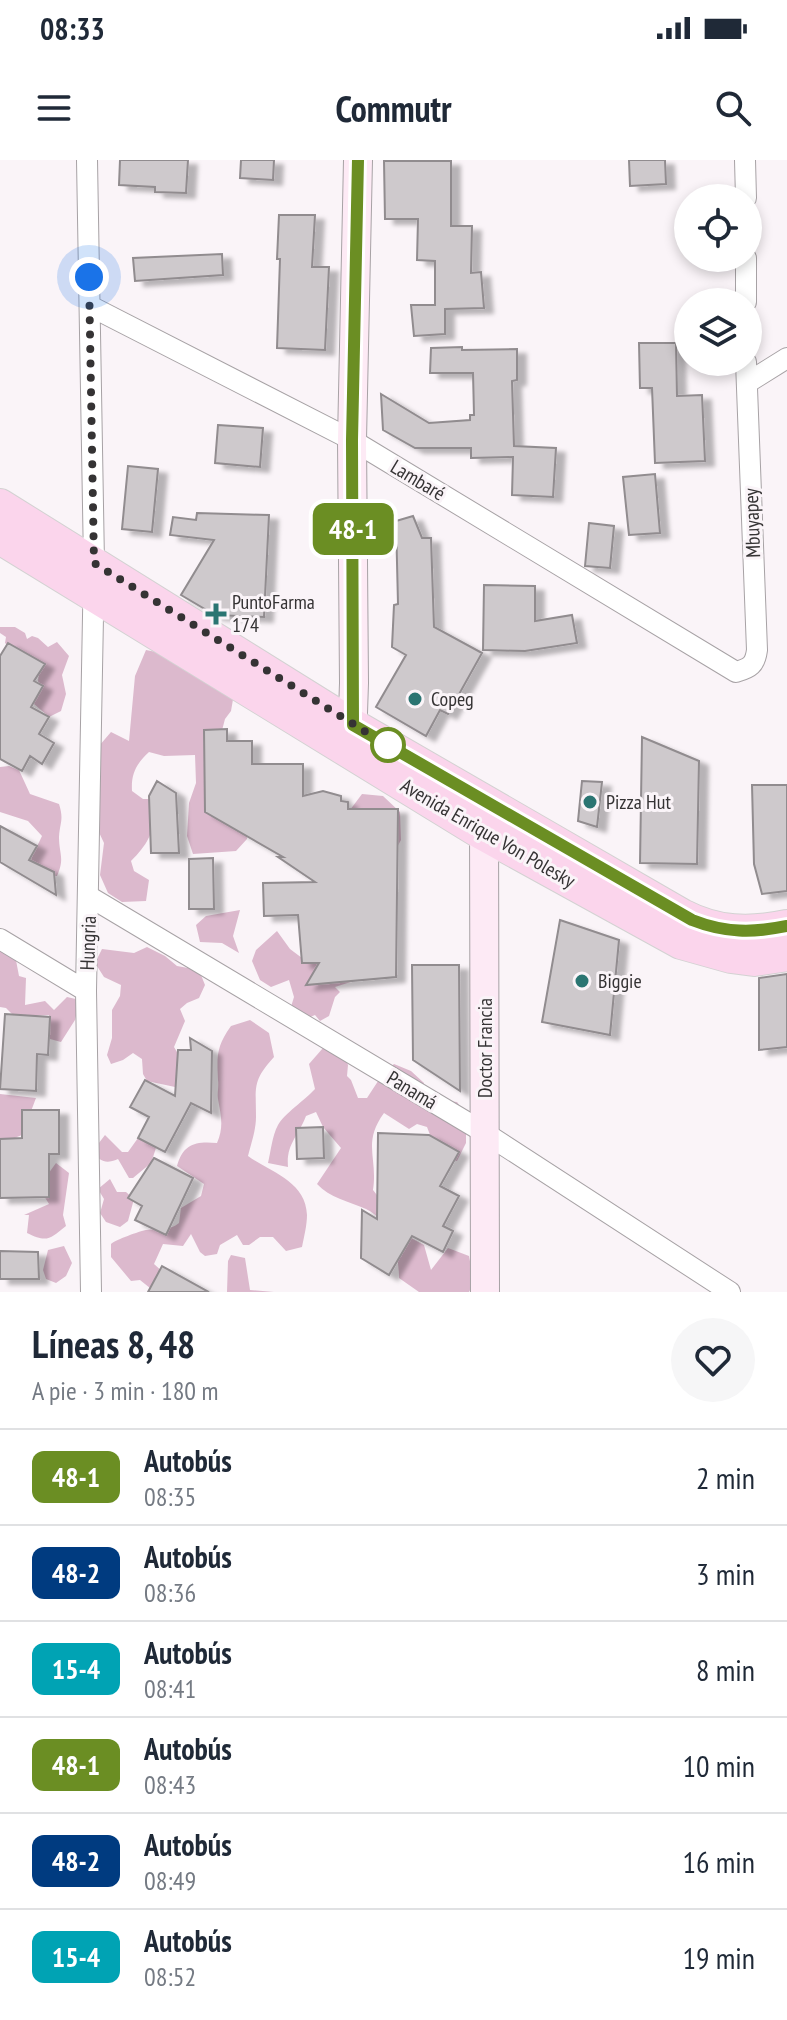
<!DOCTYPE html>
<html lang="es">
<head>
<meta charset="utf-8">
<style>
	:root { --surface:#fff; --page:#f6f6f7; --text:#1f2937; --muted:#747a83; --line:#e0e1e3 }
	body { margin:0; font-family:"PT Sans Narrow",sans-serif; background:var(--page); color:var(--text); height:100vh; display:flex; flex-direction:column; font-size:30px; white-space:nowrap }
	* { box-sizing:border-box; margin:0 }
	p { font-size:26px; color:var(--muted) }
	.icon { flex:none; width:44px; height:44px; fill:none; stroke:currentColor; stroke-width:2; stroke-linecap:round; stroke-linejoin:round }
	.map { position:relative; height:1132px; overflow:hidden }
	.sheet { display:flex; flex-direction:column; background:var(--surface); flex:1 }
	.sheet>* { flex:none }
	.badge { padding:0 16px; border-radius:12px; font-size:28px; line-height:52px }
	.tools { position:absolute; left:674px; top:24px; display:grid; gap:16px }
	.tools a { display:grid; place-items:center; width:88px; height:88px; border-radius:50%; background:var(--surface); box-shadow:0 4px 12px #0003; font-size:40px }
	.you { position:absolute; width:40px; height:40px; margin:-20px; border:6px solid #fff; border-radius:50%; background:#1a73e8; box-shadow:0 0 0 12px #1a73e833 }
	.map>.badge { position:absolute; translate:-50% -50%; box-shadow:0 0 0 4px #fff }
	.round { display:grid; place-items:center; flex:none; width:84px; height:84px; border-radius:42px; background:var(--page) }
	.overview { display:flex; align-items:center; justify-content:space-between; height:136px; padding:0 32px }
	h1 { font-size:38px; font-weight:700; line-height:60px }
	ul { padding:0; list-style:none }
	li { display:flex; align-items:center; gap:24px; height:96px; padding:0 32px; border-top:2px solid var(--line) }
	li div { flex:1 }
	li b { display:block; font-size:30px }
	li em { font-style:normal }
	li .badge { min-width:88px; font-weight:700; text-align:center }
	.status { display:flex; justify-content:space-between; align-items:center; height:56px; padding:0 40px; background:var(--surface); direction:ltr }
	.status svg { height:22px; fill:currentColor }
	header { display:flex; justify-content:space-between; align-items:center; height:104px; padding:0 32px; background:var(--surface); font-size:36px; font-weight:700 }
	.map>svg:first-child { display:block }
</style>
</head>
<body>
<div class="status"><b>08:33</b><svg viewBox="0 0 49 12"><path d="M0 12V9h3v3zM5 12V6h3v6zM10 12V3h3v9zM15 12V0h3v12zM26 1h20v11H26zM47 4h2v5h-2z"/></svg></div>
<header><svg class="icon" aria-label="menu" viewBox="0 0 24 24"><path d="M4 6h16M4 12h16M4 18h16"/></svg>Commutr<svg class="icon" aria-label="search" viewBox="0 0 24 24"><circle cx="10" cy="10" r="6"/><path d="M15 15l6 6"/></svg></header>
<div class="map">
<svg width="787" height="1132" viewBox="0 0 787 1132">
	<defs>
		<filter id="shadow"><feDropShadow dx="9" dy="5" stdDeviation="2" flood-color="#0004"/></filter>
	</defs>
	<rect width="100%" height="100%" fill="#faf4f8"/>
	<path fill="#dcb9cd" d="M0,467H15L25,473L27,479L32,476L38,478L48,487L57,482L69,496L62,515L66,534L61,551L49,557L33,543L42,529L38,521L39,512L5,483L6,477L0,473Z
		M146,490L166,494L236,522L231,551L225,559L220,578L247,649V679L236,691L193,694L187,676L189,643L196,623L195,595L164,596L149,592C136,604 131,614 132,631L143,639H152C156,667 152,680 131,701L134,711L149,720L146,741L122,742L108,733L100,715L104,683L96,666L93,593L111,572L129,581L135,516Z
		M9,606L19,610L30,634L59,644C64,660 60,662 59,677C59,694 65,698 57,716H47L36,711L31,699L42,676L28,661L0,652V607Z
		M362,634L383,636L400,652L401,680L391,698L347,654Z
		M240,750L233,776L239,793L222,783L200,782L196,765L206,756Z
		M277,771L290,789L302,798L318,794L360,819L335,827L340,832L335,837L329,856L320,861L315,855L303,860L290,850L294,837L289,820L271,827L260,820L252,801L256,790Z
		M147,787L165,796L177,806L199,810L205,825L199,838L187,843L180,849L185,861L174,887L187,909L175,927L147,921L143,914L142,899L133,893L123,900L111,904L107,895L112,878V850L120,836L121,825L104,817L95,803L102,789L134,793Z
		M0,790L15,795L19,816L26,818L25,845L45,841L54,850L67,837L80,840L75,860L61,882L50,879L49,855L15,857L6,848L0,847Z
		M250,860L269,873L274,897C252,921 256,927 256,957C256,970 251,984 248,996C270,1012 306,1021 307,1055C307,1065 304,1077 302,1087L286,1091L273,1077H260L249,1085H243L237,1075L220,1085L217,1094L205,1096L200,1092L191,1074L183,1086L163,1084L154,1104L164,1113L161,1132H155L140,1120L131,1121L111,1097V1084C115,1080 140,1071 146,1070C158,1068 170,1071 179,1063L181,1048L201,1036L204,1024L177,1006C183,983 197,981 217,983C224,967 221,956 218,939C217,933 219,927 218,920C217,896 216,887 231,866Z
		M323,888H341L348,905L347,916L351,920L358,938H367L382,915L394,904L411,911L424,923V945L438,940L457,942L471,961L466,971V983L457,1001L448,1000L432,980L427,967L417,964L409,969L384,953C362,983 378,998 373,1030L411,1078L424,1085L431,1110L448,1088L469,1096L474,1123L469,1132H419L399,1118C399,1093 391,1061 366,1049C348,1041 330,1038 317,1024L341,988L323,967L316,952L306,956C298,977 286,984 288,1007L268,1003C271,991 272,976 278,965C284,954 305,940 315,929L309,904Z
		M0,934L36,938L22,975L7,981L0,978Z
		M105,975L122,992H128L138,978L156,988L151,1003L133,1018H129L118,999C106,1004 101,1002 92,992Z
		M56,1003L69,1013L63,1055L66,1066C50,1079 47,1083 27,1073L29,1055H24L49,1044L41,1031L43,1021Z
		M110,1019L117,1032H126L134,1039L128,1061L120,1067L106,1062L100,1053L104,1039L98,1029Z
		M64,1086L72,1103L66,1116L56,1123L46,1119L43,1110L48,1090Z
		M231,1095L245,1098L250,1130L274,1132H227L228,1101Z"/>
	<path fill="#cec9cc" stroke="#918c8f" stroke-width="2" filter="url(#shadow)" d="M120,0H188L186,33L155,32V27L119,25Z
		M241,0H274L273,20L240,18Z
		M629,0H665L666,24L630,26Z
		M384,1H451V66H472L471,113L481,112L484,148L445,149V174L414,176L411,145H435V101L417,100L418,59H385Z
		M279,55H315L312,107H329L325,190L277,188L280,99H277Z
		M222,94L223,115L135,121L133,98Z
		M639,183H676L677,236L702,235L705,301L655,303L652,228H640Z
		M462,187V190L517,189V220L512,221L514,286L556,288L553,337L512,335L513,297L471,298V288H415L383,270L381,234L429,263L470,260V255H474L473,213H430L431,188Z
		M218,265L263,268L260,307L215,303Z
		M128,306L158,309L152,372L122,369Z
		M655,314L660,373L629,375L623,317Z
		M197,353L269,355L264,457L215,455L181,435L214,380L170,375L173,357L196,360Z
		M413,356L422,378H431L434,467L482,493L448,554L440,550L426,576L376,547L406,495L392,487L394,445L398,444L396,361Z
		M589,363L614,366L610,408L585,406Z
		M484,425L535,426V461L572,455L577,483L525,491L483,490Z
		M8,483L45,504L34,521L43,526L31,547L49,557L39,574L54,583L42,604L30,596L22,611L0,599V496Z
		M227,569V581H252V604H303V636L323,631L341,636V641L348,642V649H398L396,817L306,825L319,803H302L298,755L264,756L263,723L315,722L278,697H283L205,652L204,570Z
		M642,577L699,601L697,704L640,703Z
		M157,621L176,633L179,693H151L149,636Z
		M582,621L602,622L597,667L578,661Z
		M752,625H787V731L762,734L754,704Z
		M0,666L37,686L29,700L54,712L56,735L0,702Z
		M213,698L214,749H189V699Z
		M560,760L619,780L610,875L542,862Z
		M412,805H459L460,931L413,900Z
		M787,814V887L759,890V818Z
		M5,854L50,857L48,895L37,894L36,931L0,929Z
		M190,878L212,891L211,953L191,943L165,992L138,978L149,957L130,947L145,920L175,936L178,890H191Z
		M22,950H59V994H49V1037L0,1038V979L22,978Z
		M323,967L324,998L297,999L296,968Z
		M378,973L429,975L459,992L440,1026L459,1036L443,1066L453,1071L443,1092L412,1076L389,1115L361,1098L362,1050L377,1059Z
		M154,998L193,1018L166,1075L135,1060L142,1046L128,1038Z
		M0,1091L38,1092L39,1119H0Z
		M162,1106L209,1132H148Z"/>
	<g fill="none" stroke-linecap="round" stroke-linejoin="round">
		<defs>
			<path id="street" d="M87,0L94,403L86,831L91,1132
				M745,0L746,38
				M746,98V142
				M90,146L352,280L736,512C750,508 755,505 757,490L746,202
				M747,223L787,198
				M90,737L485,973L730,1132
				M0,779L86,831"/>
			<path id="secondary" d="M352,583L354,523L352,280L358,0
				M484,656L485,1132"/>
			<path id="primary" d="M0,345L353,565L682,755C717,773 749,774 787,766
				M0,378L483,674L681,783L731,797L754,800L787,795"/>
		</defs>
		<use href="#street" stroke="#a7a2a5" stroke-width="22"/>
		<use href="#secondary" stroke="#a7a2a5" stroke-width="30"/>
		<use href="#primary" stroke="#d3d2d2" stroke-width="34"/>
		<use href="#street" stroke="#fff" stroke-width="20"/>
		<use href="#secondary" stroke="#fdeaf5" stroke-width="28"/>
		<use href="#primary" stroke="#fbd5ec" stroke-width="32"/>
	</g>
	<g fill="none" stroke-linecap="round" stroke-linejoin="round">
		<defs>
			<path id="line" d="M358,0L352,280L353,565L692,760C725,773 753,773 787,766"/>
		</defs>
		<use href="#line" stroke="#fff" stroke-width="18"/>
		<use href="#line" stroke="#6b8e23" stroke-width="12"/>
		<path stroke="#353334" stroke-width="8" stroke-dasharray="0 14.4" d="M89,117L94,403L395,590L388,585"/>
	</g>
	<g fill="#2b7572" stroke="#faf4f8" stroke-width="3">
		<path d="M212 442h8v8h8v8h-8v8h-8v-8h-8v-8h8z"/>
		<circle cx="415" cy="539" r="8"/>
		<circle cx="590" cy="642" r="8"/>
		<circle cx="582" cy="821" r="8"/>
	</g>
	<circle fill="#fff" stroke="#6b8e23" stroke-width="4" cx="388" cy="585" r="16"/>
	<g text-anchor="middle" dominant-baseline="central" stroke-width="6" stroke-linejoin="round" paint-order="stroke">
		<g font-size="20" fill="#353334" stroke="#faf4f8">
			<text transform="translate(418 320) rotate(31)">Lambaré</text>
			<text transform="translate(752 363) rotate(-92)">Mbuyapey</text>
			<text transform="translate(488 673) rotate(30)">Avenida Enrique Von Polesky</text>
			<text transform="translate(88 783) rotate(-88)">Hungria</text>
			<text transform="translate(485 888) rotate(-90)">Doctor Francia</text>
			<text transform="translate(412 930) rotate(31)">Panamá</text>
		</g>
		<g font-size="20" fill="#353334" stroke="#faf4f8" text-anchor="start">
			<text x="232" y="442">PuntoFarma<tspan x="232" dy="23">174</tspan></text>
			<text x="431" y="539">Copeg</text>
			<text x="606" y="642">Pizza Hut</text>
			<text x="598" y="821">Biggie</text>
		</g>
	</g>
</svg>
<div class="tools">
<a><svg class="icon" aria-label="locate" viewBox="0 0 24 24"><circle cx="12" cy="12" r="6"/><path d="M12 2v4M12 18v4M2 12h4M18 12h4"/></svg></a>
<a><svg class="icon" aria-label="layers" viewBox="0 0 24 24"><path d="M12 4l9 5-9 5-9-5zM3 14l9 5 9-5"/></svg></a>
</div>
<div class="you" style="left:89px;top:117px"></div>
<b class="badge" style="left:353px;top:369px;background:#6b8e23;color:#fff">48-1</b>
</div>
<section class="sheet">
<div class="overview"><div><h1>Líneas 8, 48</h1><p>A pie · 3 min · 180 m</p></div><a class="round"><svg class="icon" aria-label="heart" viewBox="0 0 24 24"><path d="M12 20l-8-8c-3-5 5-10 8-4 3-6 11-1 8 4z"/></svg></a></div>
<ul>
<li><span class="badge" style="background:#6b8e23;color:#fff">48-1</span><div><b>Autobús</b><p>08:35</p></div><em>2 min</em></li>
<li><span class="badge" style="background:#003b80;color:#fff">48-2</span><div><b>Autobús</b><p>08:36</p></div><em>3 min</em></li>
<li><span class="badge" style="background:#00a3b4;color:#fff">15-4</span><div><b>Autobús</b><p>08:41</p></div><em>8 min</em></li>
<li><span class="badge" style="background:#6b8e23;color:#fff">48-1</span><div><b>Autobús</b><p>08:43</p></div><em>10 min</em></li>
<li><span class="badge" style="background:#003b80;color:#fff">48-2</span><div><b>Autobús</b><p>08:49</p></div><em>16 min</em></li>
<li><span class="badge" style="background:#00a3b4;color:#fff">15-4</span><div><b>Autobús</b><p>08:52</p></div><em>19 min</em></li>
</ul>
</section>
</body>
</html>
